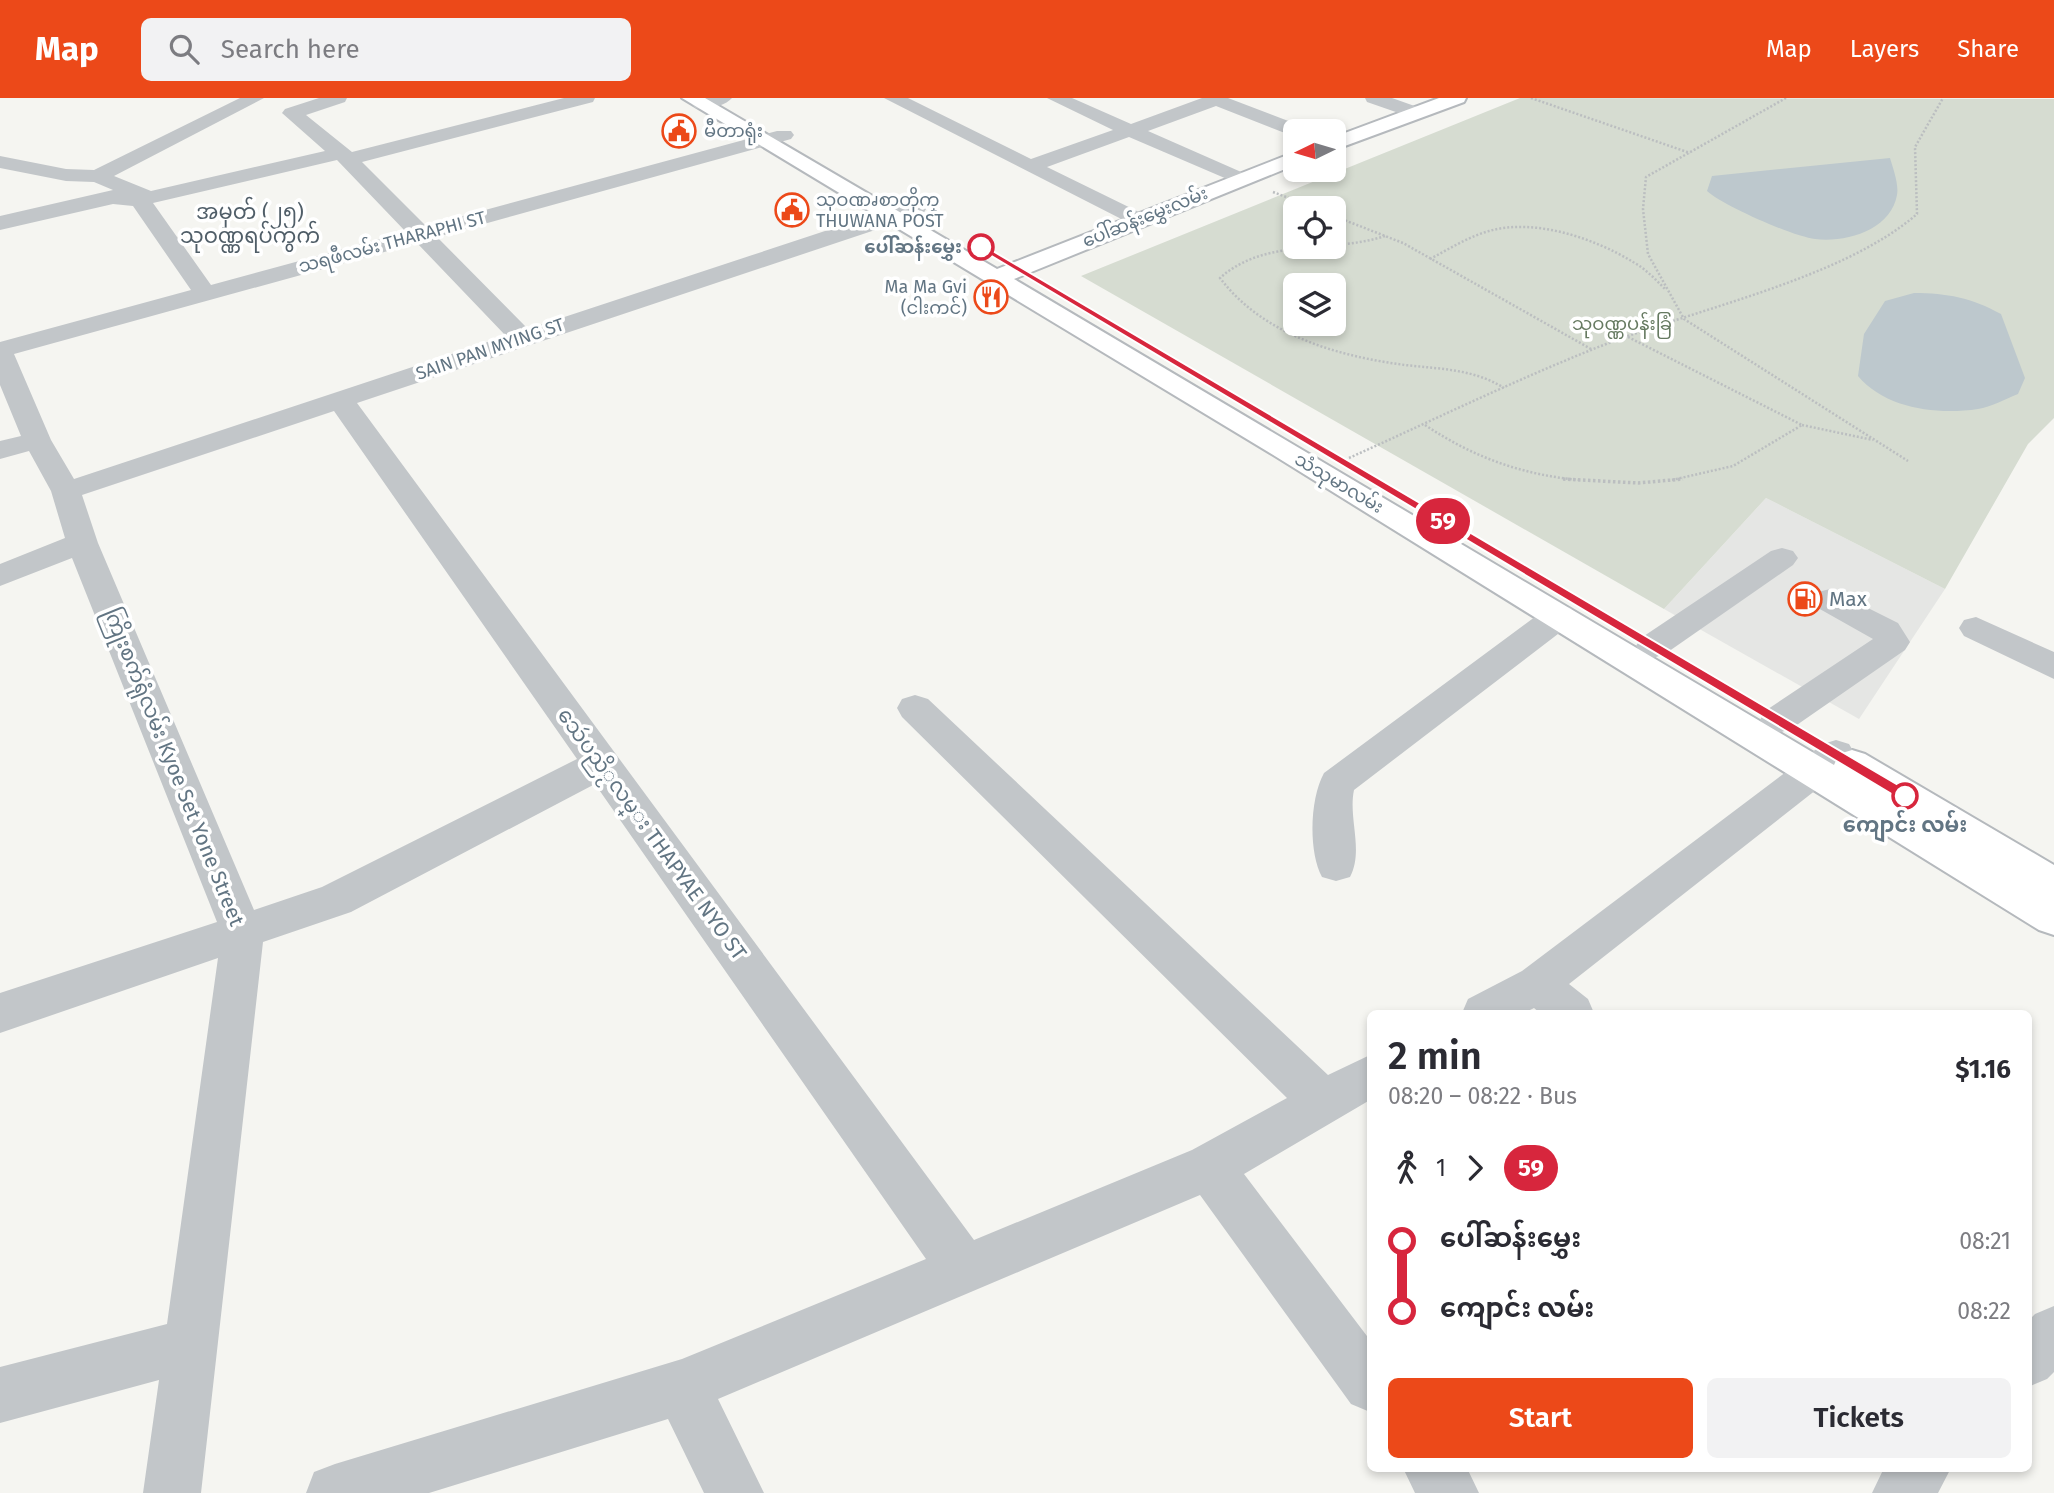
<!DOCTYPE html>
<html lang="en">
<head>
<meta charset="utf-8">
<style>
	:root { --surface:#fff; --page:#f2f2f3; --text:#2b2b33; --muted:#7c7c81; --accent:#ec4919 }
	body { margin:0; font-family:"Fira Sans","Noto Sans Myanmar",sans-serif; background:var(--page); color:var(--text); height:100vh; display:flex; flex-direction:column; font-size:26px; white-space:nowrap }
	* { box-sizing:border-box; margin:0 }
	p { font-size:23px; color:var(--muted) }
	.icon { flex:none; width:38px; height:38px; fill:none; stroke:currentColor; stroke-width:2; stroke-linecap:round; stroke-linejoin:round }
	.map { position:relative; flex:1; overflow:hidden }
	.side { position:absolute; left:1367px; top:912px; width:665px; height:462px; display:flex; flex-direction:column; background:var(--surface); border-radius:10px; box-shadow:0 4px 10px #0003 }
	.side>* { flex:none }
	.badge { padding:0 14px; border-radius:23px; font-size:24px; line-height:46px }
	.needle { width:46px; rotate:265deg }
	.fabs { position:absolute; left:1283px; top:21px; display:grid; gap:14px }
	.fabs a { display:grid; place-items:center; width:63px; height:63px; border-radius:10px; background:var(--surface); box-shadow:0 4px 10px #0003; font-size:35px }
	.map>.badge { position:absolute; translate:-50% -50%; box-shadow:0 0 0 4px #fff }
	.legs { display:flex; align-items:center; gap:10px; height:77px; padding:0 21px; font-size:23px }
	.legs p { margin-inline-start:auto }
	.overview { display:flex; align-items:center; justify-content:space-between; height:119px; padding:0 21px }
	h1 { font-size:38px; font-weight:600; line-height:52px }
	.primary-button { display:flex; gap:14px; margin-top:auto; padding:14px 21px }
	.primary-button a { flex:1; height:80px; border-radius:10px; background:var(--accent); color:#fff; font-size:28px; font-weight:600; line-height:80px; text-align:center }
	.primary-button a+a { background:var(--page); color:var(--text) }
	ul { padding:0 21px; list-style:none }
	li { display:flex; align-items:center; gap:24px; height:70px; font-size:26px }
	li i { display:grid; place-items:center; width:10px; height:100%; margin:0 9px; background:currentColor }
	li i::after { content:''; width:18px; height:18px; margin:-9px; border:5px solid; border-radius:50%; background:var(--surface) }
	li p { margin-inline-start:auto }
	li:first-child i { background:linear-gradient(#0000 50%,currentColor 0) }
	li:last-child i { background:linear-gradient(currentColor 50%,#0000 0) }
	header { display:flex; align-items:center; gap:42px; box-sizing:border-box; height:98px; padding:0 35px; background:var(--accent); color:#fff }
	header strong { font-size:33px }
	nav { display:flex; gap:38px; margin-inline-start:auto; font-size:24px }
	.search { width:490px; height:63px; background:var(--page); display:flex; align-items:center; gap:18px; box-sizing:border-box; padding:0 24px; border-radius:10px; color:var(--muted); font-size:26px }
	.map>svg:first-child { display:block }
</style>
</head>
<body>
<header>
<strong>Map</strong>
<div class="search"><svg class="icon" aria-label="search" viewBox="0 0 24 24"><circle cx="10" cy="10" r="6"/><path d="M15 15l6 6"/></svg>Search here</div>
<nav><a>Map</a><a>Layers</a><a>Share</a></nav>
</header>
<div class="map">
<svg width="2054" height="1395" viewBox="0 0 2054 1395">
	<rect width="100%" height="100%" fill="#f5f5f1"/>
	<path fill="#e5e6e4" d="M1766,400L1945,491L1859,621L1664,511Z"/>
	<path fill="#d6dcd1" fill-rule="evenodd" d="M1520,0L2054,1V320L2028,346L1945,491L1766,400L1664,511L1081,178ZM1295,110H1334V149H1295ZM1295,187H1334V226H1295Z"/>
	<path fill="#bdc8cd" d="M1890,60C1893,70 1899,86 1897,97C1891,132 1846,145 1815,141C1794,139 1722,107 1707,93L1712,78Z
		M1914,195C1947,195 1972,200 2001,216L2025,280L2018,296C2005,301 1991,309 1978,311C1937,317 1886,311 1858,278L1864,236L1885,203Z"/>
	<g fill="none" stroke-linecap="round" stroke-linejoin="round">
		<defs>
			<path id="major" d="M682,0H705L997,171L1295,54V67L1014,181L1834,667L1839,656L1852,652L1865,656L2054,767V837L2039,832L1270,355Z
				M1439,0H1466L1464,4L1334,52V39Z"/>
		</defs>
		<use href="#major" stroke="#b5b9bd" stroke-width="4"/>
		<path stroke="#bbbec0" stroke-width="2.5" stroke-dasharray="2 2" stroke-linecap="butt" d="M1531,0L1690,55
			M1786,0L1646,79L1643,111L1648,156L1684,221L1908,363
			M1273,94L1315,110
			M1334,118L1403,145L1591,251
			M1385,138C1330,156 1266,139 1220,180C1263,237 1337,258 1405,267C1440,271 1474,271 1504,290
			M1430,161C1449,151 1468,139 1489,133C1534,120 1594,140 1633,164C1646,171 1656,182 1666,192
			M1628,239L1802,327L1733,368L1672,382
			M1425,327C1473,359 1522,377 1580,382
			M1802,327L1873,342
			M1349,360C1429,324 1509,285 1591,252C1688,212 1840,183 1917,116L1915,49L1943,0"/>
		<path stroke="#bbbec0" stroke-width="3.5" stroke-dasharray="2.5 2.5" stroke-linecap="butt" d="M1563,381L1638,385L1683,381"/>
		<path fill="#c2c6c9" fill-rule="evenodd" d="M240,0H264L114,78L151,93L325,53L282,15L285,11L319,0H347L345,4L306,17L352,54L564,0H595L593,4L362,64L426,128L777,33H791L794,37L791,41L437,139L528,231L907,106H923L926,111L923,116L357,305L974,1142L1192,1052L1287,1000L902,619L897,610L902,601L915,597L928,601L1328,977L1370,957V1002L1244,1076L1370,1242V1314L1351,1306L1200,1097L718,1301L764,1395H704L668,1321L429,1395H306L314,1374L335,1366L682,1261L926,1161L595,686L351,814L263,844L201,1395H143L159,1282L0,1325V1269L167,1226L218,860L0,935V895L217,824L72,460L0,488V466L65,440L51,393L29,353L0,361V343L21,338L0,287V244L191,192L133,108L113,106L0,132V118L113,92L94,84L66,83L0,70V58L66,71L94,72ZM337,62L406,134L211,187L153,105ZM417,145L506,238L74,381L51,342L14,256ZM334,313L577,661L322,789L254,812L98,445L82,397Z
			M702,0H732C725,8 706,13 695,10L692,6Z
			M884,0H908L1031,61L1113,32L1047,0H1072L1131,26L1202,0H1228L1304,29L1307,33H1295V38L1290,37L1216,8L1148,33L1248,77L1252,81L1248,85L1241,87L1129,39L1047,69L1145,117L1148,122L1137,129Z
			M1365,0H1392L1423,11L1426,15L1416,21L1367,4Z
			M1782,450L1793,453L1798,460L1793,467L1665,556L1653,560L1641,556L1636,548L1641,540L1771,453Z
			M1830,491L1898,525L1910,544L1905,552L1791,631L1778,635L1765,631L1760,622L1765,613L1873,541L1818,510L1813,502L1818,494Z
			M1559,507L1571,510L1576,518L1571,526L1354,692C1348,720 1364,753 1350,779L1336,783L1322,779C1308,753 1310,700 1324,675L1547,510Z
			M1976,519L2054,554V581L1964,538L1959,530L1964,522Z
			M1836,642L1849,646L1855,656L1849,666L1569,886L1588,901L1594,915H1540L1534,910L1524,915H1462L1468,901L1522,873L1823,646Z
			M2054,1208V1274L2047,1281L2028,1289V1223L2035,1216Z
			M1403,1370H1467L1479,1395H1415Z
			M1884,1370H1951L1938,1395H1872Z"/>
		<use href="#major" fill="#fff" fill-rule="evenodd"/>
	</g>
	<path fill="#d7263d" stroke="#fff" stroke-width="2" d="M981,146L1910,694V701H1900L978,150Z"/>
	<defs>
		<symbol id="civic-ring" viewBox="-11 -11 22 22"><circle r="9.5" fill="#fff" stroke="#ec4919" stroke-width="1.5"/><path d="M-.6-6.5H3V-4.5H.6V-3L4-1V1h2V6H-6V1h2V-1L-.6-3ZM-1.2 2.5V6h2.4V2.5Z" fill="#ec4919"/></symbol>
		<symbol id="restaurant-ring" viewBox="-11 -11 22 22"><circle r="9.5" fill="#fff" stroke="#ec4919" stroke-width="1.5"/><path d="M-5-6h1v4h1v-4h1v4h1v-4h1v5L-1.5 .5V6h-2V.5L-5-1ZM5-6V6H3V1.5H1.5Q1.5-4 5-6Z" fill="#ec4919"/></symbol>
		<symbol id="fuel-ring" viewBox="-11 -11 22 22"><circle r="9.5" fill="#fff" stroke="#ec4919" stroke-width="1.5"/><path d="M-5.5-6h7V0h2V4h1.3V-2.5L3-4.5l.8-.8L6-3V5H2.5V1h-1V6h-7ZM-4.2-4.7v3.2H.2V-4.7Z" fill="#ec4919"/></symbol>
	</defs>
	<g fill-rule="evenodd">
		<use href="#civic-ring" x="660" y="14" width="38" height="38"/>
		<use href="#civic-ring" x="773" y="93" width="38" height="38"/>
		<use href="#restaurant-ring" x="972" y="180" width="38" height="38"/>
		<use href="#fuel-ring" x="1786" y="482" width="38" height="38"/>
	</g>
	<g fill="#fff" stroke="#d7263d" stroke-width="3.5">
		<circle cx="981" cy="149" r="12"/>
		<circle cx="1905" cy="698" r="12"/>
	</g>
	<g text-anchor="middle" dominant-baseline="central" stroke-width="7" stroke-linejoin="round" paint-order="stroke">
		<g font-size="18" fill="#627583" stroke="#fff" text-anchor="start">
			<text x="704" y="33">မီတာရုံး</text>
			<text x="816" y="102">သုဝဏၧစာတိုက္<tspan x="816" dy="21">THUWANA POST</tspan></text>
			<text x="967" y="189" text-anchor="end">Ma Ma Gyi<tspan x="967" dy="21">(ငါးကင်)</tspan></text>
		</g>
		<g font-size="18" fill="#627583" stroke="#fff">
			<text transform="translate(1145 119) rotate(-22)">ပေါ်ဆန်းမွှေးလမ်း</text>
			<text transform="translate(392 144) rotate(-15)">သရဖီလမ်း THARAPHI ST</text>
			<text transform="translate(490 251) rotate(-19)">SAIN PAN MYING ST</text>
			<text transform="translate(1339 385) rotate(31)">သံသုမာလမ်း</text>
		</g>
		<g font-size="18" font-weight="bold" fill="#627583" stroke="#fff" text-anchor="end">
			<text x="962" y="149">ပေါ်ဆန်းမွှေး</text>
		</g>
		<g font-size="18" fill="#667a61" stroke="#fff">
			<text x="1622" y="226">သုဝဏ္ဏပန်းခြံ</text>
		</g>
		<g font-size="21" fill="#505e68" stroke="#fff">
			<text x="250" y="114">အမှတ် (၂၅)<tspan x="250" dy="24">သုဝဏ္ဏရပ်ကွက်</tspan></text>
		</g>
		<g font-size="21" fill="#627583" stroke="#fff" text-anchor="start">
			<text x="1829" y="501">Max</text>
		</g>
		<g font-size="21" fill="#627583" stroke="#fff">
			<text transform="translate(174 669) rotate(68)">ကြိုးစက်ရုံလမ်း Kyoe Set Yone Street</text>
			<text transform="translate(652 736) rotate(54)">သေဴပညိႂလမ္း THAPYAE NYO ST</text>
		</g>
		<g font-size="21" font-weight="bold" fill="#627583" stroke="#fff">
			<text x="1905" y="727">ကျောင်း လမ်း</text>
		</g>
	</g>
</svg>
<div class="fabs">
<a><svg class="needle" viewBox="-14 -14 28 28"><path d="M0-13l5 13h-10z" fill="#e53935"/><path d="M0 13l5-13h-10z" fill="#7c7c81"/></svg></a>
<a><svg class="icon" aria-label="locate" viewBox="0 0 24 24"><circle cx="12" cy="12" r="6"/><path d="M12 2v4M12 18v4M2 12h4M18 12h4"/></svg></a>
<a><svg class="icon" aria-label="layers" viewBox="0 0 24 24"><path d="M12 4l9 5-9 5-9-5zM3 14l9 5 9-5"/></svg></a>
</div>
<b class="badge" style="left:1443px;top:423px;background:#d7263d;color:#fff">59</b>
<section class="side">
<div class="overview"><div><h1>2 min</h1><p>08:20 – 08:22 · Bus</p></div><b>$1.16</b></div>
<div class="legs"><svg class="icon" aria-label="walk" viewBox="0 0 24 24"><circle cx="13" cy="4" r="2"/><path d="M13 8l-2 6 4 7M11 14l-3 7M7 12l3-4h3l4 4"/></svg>1<svg class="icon" aria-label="forward" viewBox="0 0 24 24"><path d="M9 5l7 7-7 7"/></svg><b class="badge" style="background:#d7263d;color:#fff">59</b></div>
<ul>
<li><i style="color:#d7263d"></i><b>ပေါ်ဆန်းမွှေး</b><p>08:21</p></li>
<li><i style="color:#d7263d"></i><b>ကျောင်း လမ်း</b><p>08:22</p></li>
</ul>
<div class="primary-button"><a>Start</a><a>Tickets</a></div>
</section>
</div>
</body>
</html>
